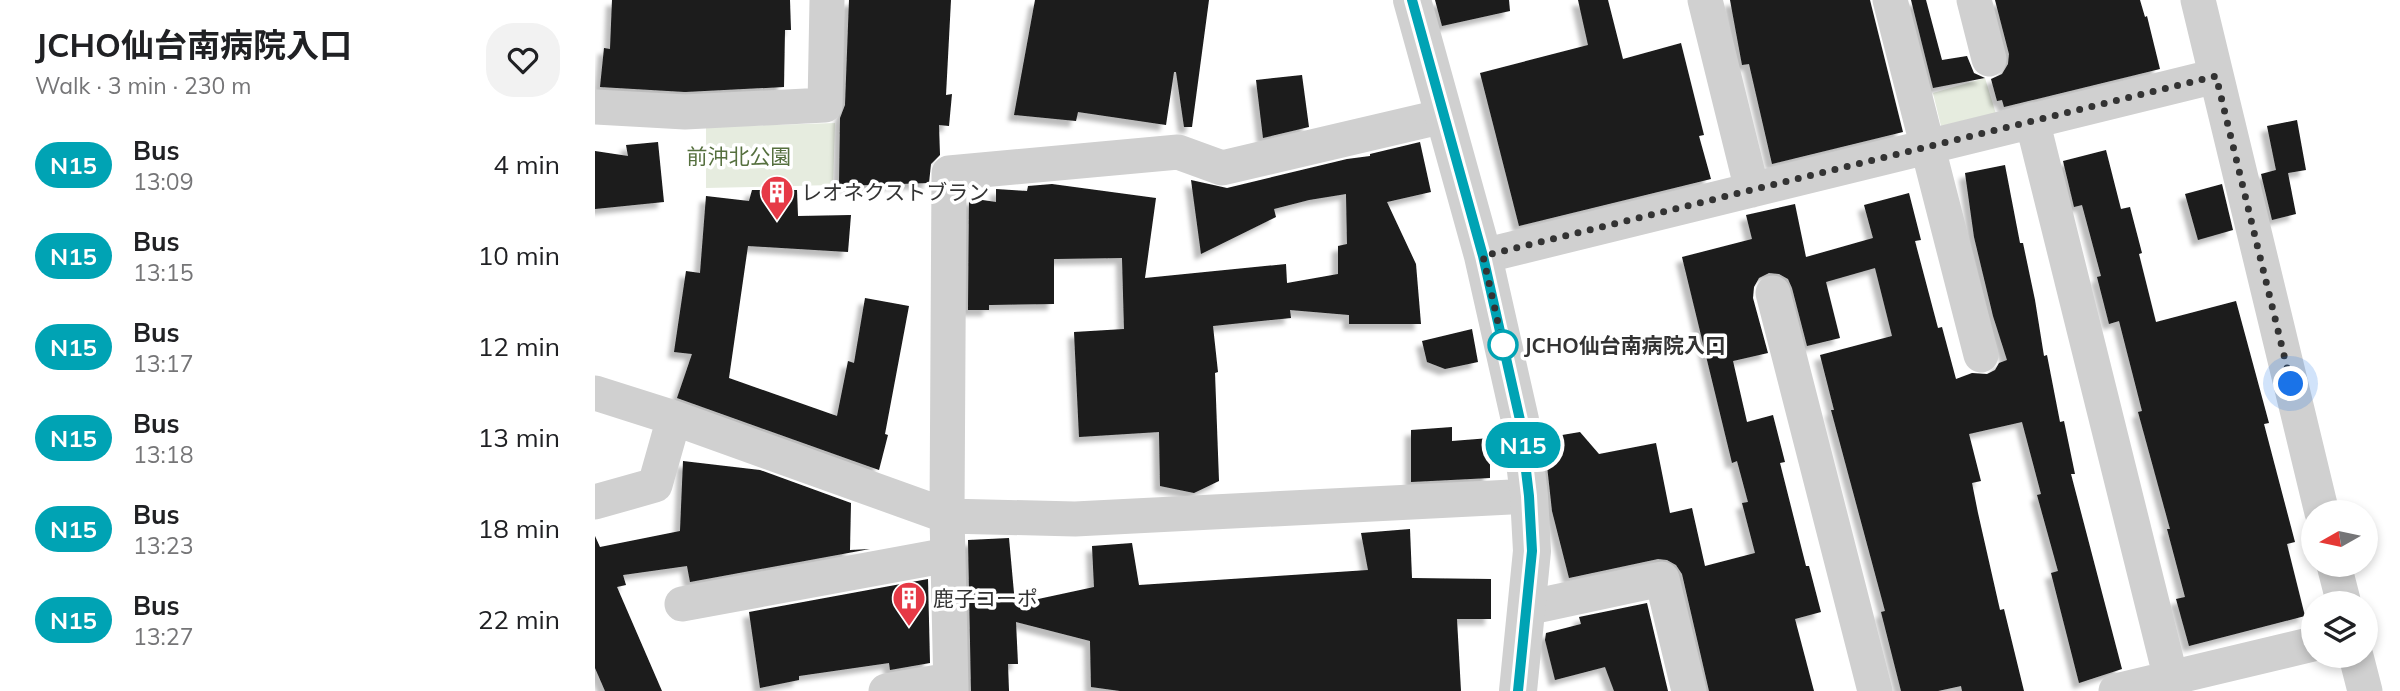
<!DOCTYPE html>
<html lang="en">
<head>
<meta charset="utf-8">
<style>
	:root { --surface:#fff; --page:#f2f2f2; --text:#202124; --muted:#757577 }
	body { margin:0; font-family:Mulish,"Noto Sans JP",sans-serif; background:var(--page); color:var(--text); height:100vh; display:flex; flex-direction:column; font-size:26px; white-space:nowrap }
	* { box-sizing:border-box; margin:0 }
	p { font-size:23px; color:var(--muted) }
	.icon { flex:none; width:38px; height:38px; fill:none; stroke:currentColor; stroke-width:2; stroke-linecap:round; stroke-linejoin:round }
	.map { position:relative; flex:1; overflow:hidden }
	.side { display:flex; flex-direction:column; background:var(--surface); width:595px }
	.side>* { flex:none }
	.badge { padding:0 14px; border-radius:23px; font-size:24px; line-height:46px }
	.needle { width:46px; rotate:261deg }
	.fabs { position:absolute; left:1706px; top:500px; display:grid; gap:14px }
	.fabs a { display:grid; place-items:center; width:77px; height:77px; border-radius:50%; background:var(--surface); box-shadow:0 4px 10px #0003; font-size:35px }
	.you { position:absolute; width:35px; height:35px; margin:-18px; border:5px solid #fff; border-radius:50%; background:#1a73e8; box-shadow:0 0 0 10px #1a73e833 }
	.map>.badge { position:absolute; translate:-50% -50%; box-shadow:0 0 0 4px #fff }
	.round { display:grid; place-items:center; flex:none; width:74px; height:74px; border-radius:28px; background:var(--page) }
	.headline { display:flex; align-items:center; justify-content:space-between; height:119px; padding:0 35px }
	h1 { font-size:33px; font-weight:700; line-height:52px }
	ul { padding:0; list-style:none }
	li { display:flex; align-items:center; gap:21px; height:91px; padding:0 35px }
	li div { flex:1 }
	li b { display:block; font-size:26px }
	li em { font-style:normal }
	li .badge { min-width:77px; font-weight:700; text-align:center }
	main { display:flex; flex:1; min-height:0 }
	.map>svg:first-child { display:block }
</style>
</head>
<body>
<main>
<section class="side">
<div class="headline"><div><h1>JCHO仙台南病院入口</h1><p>Walk · 3 min · 230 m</p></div><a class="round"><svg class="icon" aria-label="heart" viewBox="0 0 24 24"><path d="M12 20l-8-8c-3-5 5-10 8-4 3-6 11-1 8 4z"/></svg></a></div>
<ul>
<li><span class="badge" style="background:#00a3b4;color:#fff">N15</span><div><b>Bus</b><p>13:09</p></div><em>4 min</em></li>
<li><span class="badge" style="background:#00a3b4;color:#fff">N15</span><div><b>Bus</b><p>13:15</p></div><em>10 min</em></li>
<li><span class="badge" style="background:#00a3b4;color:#fff">N15</span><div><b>Bus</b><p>13:17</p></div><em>12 min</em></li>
<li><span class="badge" style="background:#00a3b4;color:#fff">N15</span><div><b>Bus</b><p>13:18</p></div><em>13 min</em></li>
<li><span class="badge" style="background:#00a3b4;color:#fff">N15</span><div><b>Bus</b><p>13:23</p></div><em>18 min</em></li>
<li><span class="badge" style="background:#00a3b4;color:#fff">N15</span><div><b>Bus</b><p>13:27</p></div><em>22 min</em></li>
</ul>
</section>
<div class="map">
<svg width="1805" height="691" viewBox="0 0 1805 691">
	<defs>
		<filter id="shadow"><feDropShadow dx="-6" dy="6" stdDeviation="2" flood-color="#0004"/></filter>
	</defs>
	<rect width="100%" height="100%" fill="#fff"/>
	<path fill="#e6ecdf" d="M1390,78L1401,114L1346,126L1338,93Z
		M240,123L238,185L111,188V127Z"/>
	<path fill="#1a1a1a" filter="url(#shadow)" d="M17,0H195L196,30H190L189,87L90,92L5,87L9,48L15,49Z
		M254,0H356L351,95L357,94L354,126L344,125L345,155L336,164L334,183L244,186L245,118L250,105Z
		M440,0H614L597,127H589L581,72H579L571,125L483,112L481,121L419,115Z
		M840,0H914L915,11L847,26Z
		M983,0H1013L1028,59L1086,43L1109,135L1104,136L1116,179L924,226L885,73L993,45Z
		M1135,0H1275L1308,132L1177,164L1154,64L1147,65Z
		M1316,0H1331L1347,60L1372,56L1379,73L1390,78L1338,88Z
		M1400,0H1545L1550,17L1552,16L1565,69L1409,107L1407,100L1402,101L1396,79L1407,74L1413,64L1414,54Z
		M707,75L714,127L668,138L661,80Z
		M1702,120L1711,170L1693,173L1701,214L1677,220L1666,174L1681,170L1672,126Z
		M63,142L69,202L0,209V151L33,156L31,145Z
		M825,142L836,192L792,202L821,264L826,324H754V315L695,310L696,318L618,326L623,372L620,373L624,481L599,493L565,486L564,432L484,437L479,332L529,329L527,258L459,259V304L394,305V310H373L374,198L401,202V189L432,191L433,186L457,184L561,198L550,278L691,264L692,283L743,274V246L752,244L751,194L714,200L679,209L681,217L606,254L596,180L632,188L752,159L775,156V154Z
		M1511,150L1526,209L1535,207L1547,253L1544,254L1561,322L1641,301L1674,423L1669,424L1700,542L1692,544L1710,616L1594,646L1581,599L1590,597L1572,529H1575L1543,412L1547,411L1524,321L1514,324L1502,277L1506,276L1487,205L1479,207L1468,161Z
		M1410,165L1425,243H1428L1440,300L1449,356L1452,355L1465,422L1469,421L1480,474H1476L1527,669L1484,683L1456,573L1463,571L1442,495L1446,494L1427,422L1374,434L1386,481L1377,483L1383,513L1405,610L1409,609L1429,691H1367L1366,686L1343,691H1306L1286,612L1290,611L1236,410H1239L1225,355L1297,336L1280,268L1231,282L1245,338L1212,346L1197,288L1193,279L1184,274L1174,273L1164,278L1159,287L1158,298L1173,353L1138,361L1152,422L1178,415L1190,462L1185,463L1211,566H1214L1226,612L1200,619L1219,691H1114L1087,574L1081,565L1072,560L1063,559L974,578L957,511L949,438L985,432L1004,454L1061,443L1075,513L1097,508L1110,566L1160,553L1147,503L1153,502L1142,461L1137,463L1087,257L1157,239L1151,215L1200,204L1211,257L1278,238L1269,205L1314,193L1326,240L1320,241L1343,328L1347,327L1361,379L1377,373L1392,374L1400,370L1404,363L1412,360L1398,316L1379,237L1370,173Z
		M1627,184L1638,230L1603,240L1590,194Z
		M157,190H202L203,216L256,215L253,252L153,246L134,378L242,416L253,361L259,363L270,298L314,306L290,434L293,435L284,470L82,398L97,354L79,352L91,271L105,273L111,196L154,201Z
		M877,329L883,362L850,369L832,362L827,341Z
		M857,427V441L895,438V478L816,482V430Z
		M88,461L165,470L256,503L255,550L275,549L95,582L92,566L28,575L31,585L22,587L67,691H10L0,668V536L5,547L85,531Z
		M815,529L817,578L896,579V619H862L866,691H525L496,687L495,641L421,622L423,664H413L414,691H376L373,540L414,538L420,604L499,587L497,546L537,543L544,585L773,570L766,533Z
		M333,579L335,663L295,670L294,663L204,676V680L165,688L154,612Z
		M1052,603L1073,691H1019L1010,667L960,680L950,640L951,633L986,624L984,617Z"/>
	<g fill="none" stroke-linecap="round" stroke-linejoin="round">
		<path stroke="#d0d0d0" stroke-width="35" d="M1110,0L1157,190
			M1295,0L1386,355
			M1379,0L1394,59
			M1603,0L1727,513
			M0,107L90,112L230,105L232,0
			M849,116L627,168L583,152L354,173L352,516L480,519L934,496
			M1437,120L1579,691
			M888,256L1621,76
			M1178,293L1280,691
			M0,393L79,418L352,516L356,691
			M0,502L60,485L79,418
			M1739,565L1749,604
			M87,604L353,555
			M932,608L1067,579L1094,691
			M1761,656L1770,691
			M291,691L355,680
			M1521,691L1718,644"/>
		<path stroke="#d0d0d0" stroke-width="38" d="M817,0L888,256L925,420L934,496L937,551L923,691"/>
	</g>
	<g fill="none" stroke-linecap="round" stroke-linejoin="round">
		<defs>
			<path id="line" d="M817,0L888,256L925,420L934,496L937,551L923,691"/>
		</defs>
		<use href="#line" stroke="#fff" stroke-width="16"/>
		<use href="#line" stroke="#00a3b4" stroke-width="10"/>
		<path stroke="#333" stroke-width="7" stroke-dasharray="0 12.6" d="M908,345L888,256L1621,76L1696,384"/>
	</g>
	<defs>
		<symbol id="building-pin" viewBox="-11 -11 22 30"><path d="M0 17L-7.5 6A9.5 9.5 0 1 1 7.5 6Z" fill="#e63946" stroke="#fff"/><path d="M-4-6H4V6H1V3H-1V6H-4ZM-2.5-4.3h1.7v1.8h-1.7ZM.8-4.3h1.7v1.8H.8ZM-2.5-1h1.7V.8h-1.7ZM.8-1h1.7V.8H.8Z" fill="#fff"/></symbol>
	</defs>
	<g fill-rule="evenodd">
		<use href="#building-pin" x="163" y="173" width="38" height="52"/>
		<use href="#building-pin" x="295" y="579" width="38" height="52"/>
	</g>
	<circle fill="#fff" stroke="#00a3b4" stroke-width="3.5" cx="908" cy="345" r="14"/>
	<g text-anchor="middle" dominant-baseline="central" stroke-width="7" stroke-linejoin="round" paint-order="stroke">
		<g font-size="21" fill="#56703f" stroke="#fff">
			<text x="144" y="156">前沖北公園</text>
		</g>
		<g font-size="21" fill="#333" stroke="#fff" text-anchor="start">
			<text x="206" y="192">レオネクストブラン</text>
			<text x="338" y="598">鹿子コーポ</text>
		</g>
		<g font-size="21" font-weight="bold" fill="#333" stroke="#fff" text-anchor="start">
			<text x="929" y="345">JCHO仙台南病院入口</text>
		</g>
	</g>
</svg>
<div class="fabs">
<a><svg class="needle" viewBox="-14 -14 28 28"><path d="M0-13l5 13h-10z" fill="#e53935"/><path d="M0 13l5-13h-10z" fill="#757577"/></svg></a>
<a><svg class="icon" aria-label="layers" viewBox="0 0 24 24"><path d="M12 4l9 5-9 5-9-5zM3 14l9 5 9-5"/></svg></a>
</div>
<div class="you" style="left:1696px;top:384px"></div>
<b class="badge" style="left:928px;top:445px;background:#00a3b4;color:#fff">N15</b>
</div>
</main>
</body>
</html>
